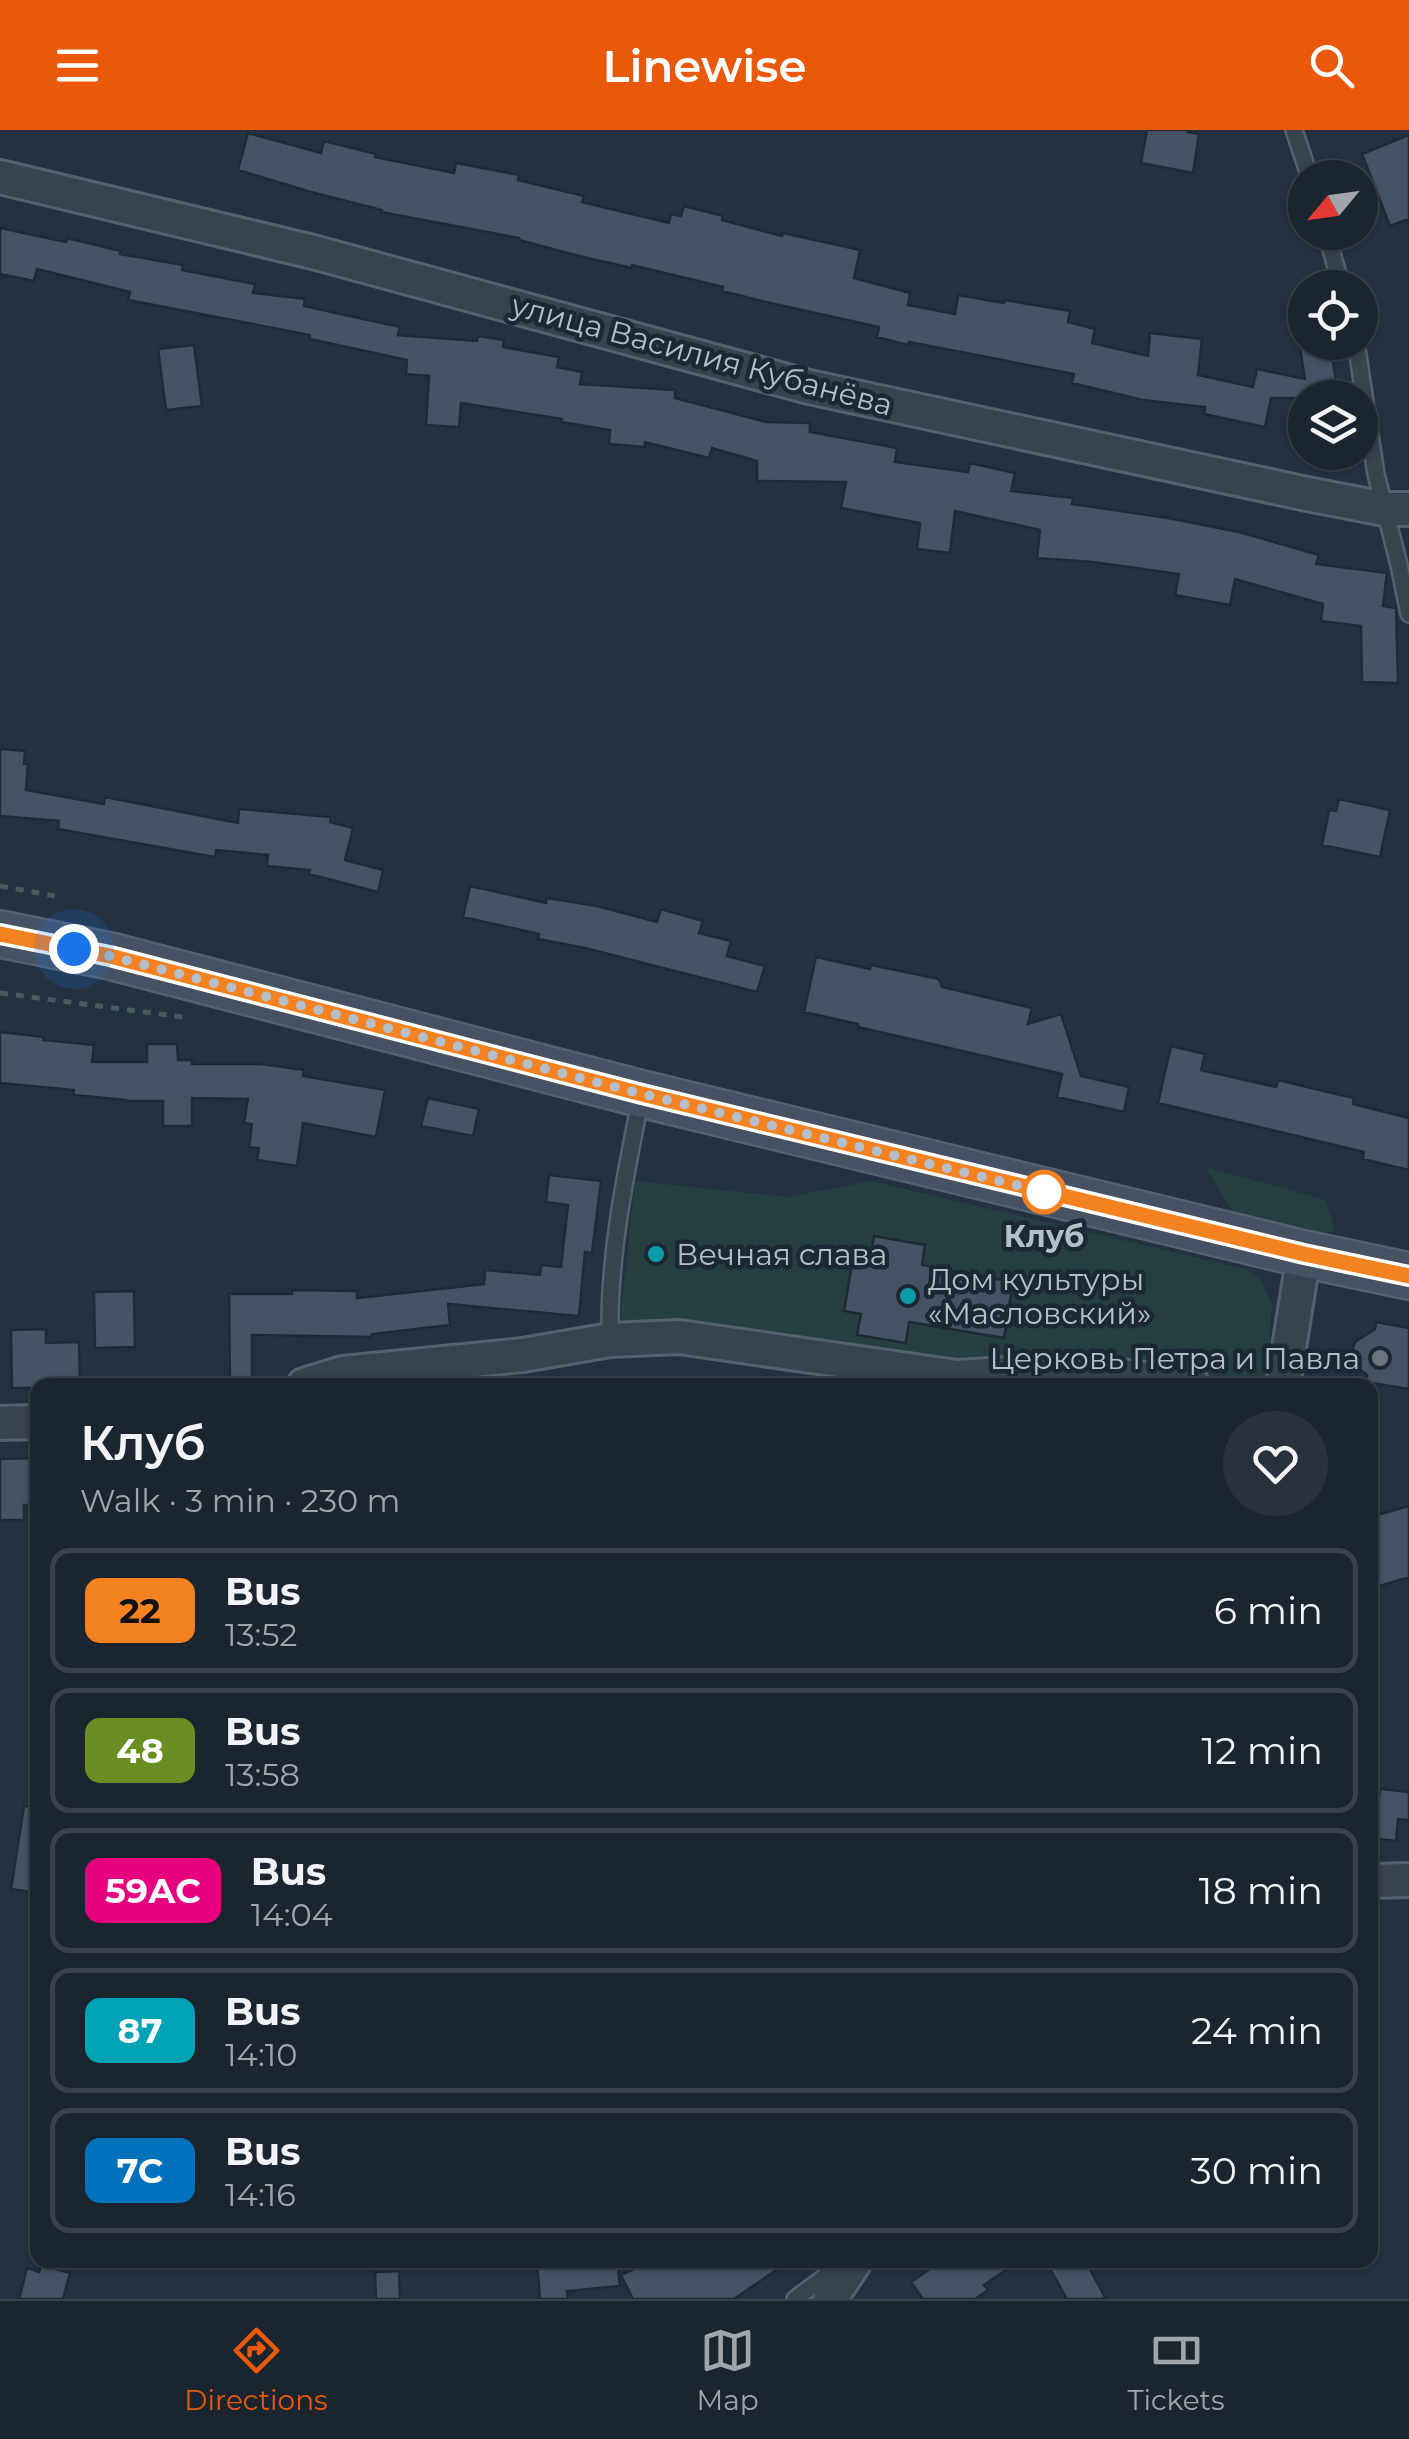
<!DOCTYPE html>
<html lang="en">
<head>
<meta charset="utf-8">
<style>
	:root { --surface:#1b2530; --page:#28313c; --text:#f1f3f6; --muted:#a0a5ab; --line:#39424c; --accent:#ea580c }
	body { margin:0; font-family:Montserrat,sans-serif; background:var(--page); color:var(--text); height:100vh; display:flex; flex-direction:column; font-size:38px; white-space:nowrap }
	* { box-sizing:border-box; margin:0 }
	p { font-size:32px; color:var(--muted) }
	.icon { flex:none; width:55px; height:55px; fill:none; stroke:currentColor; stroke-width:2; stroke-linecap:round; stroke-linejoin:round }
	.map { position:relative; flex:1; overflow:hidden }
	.drawer { position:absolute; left:30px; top:1248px; width:1348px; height:890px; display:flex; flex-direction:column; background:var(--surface); border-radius:20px; box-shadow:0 2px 8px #0004,0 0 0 2px var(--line) }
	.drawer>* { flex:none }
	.badge { padding:0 20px; border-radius:15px; font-size:35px; line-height:65px }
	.needle { width:65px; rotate:241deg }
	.tools { position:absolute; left:1288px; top:30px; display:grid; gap:20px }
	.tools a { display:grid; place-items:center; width:90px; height:90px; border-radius:50%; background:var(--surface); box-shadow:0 2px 8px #0004,0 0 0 2px var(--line); font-size:50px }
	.you { position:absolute; width:50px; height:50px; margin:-25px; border:8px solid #fff; border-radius:50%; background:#1a73e8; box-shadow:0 0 0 15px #1a73e833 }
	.map>.badge { position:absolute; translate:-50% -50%; box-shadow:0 0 0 5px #fff }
	.round { display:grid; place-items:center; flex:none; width:105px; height:105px; border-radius:52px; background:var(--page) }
	.summary { display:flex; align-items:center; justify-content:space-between; height:170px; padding:0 50px }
	h1 { font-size:48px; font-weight:600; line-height:75px }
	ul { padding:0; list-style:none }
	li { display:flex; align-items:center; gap:30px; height:125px; margin:0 20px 15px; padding:0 30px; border:5px solid var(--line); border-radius:20px }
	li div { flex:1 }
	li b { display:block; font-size:38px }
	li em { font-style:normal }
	li .badge { min-width:110px; font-weight:700; text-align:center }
	header { display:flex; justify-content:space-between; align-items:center; height:130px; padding:0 50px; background:var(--accent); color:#fff; font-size:45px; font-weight:600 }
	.tab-bar { display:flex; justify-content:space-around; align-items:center; height:140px; border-top:2px solid var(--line); background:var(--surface); font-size:28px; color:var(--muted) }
	.tab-bar a { display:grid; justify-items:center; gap:5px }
	.tab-bar .active { color:var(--accent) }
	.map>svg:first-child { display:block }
</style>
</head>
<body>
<header><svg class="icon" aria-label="menu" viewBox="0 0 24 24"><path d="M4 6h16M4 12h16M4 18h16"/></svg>Linewise<svg class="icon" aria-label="search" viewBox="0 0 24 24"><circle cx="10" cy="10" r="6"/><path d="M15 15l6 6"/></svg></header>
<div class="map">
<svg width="1409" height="2169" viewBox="0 0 1409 2169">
	<rect width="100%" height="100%" fill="#243140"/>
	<path fill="#263f41" d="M1205,1037L1326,1070L1335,1101L1291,1109L1234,1083Z
		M635,1051L788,1067L871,1051L1245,1139L1261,1150L1272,1175L1266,1255L1077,1229L962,1236L619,1199Z"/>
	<path fill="#455465" stroke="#1f2a37" stroke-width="2.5" d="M1147,0H1189L1188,2L1199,4L1193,43L1141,33Z
		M248,3L321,23L324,11L376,24L375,27L454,43L456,33L519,45L518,50L584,66L582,72L669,93L671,84L681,86L684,76L723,86L722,90L782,106L783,103L860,120L854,148L910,163L908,175L955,184L958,165L1004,173L1005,170L1070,181L1068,192L1095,199L1092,213L1148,226L1150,203L1202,209L1198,245L1253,257L1257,239L1305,249L1299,212H1330L1337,257H1341L1340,268H1271L1265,297L1204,284L1205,277L1143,270L1072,253L1074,244L909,212L908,215L877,207L879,197L770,173L722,161L723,157L632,135V138L583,127L519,110V108L381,82L382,80L311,62L238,40Z
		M1409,5V89L1390,96L1362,24Z
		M0,98L66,112L67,108L121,121L120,124L183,135L182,140L255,154L253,163L305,169L304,176L400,197L398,205L477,211L478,206L504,210L503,217L559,227L557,237L582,242L580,254L675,260V268L766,292L810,293V302L897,318L895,332L968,342L970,333L1015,343L1011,361L1073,368L1072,374L1168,388L1239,402L1319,425L1316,434L1387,443L1383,476L1396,478L1398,553L1362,552L1361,496L1321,491L1323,474L1235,449L1230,475L1175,465L1179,444L1093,432L1037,428L1040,400L955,381L950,423L917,419L920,393L841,378L846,352L757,351V331L712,318L709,328L645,312V317L609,314L610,300L561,292L562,289L461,273L459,297L426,295L429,246L406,244L407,230L310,209V205L128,170L130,162L37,139L34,151L0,144Z
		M194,215L202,276L166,280L158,219Z
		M0,619L25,621L24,634H28L26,660L104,674L105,667L238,693L239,679L331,687L330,692L353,698L345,730L383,740L378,762L309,744L310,740L267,736L268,725L216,720L215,727L58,699L59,691L0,686Z
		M1339,669L1390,680L1380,727L1322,715L1329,680L1336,681Z
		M470,756L546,773L547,768L597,776L657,792L661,779L703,791L699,803L731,811L727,826L765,836L757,862L585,818L538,809L539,804L463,787Z
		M816,827L870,839L871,835L939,849L942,857L1032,878L1028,894L1061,884L1081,946L1129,957L1124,982L1057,967L1062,944L858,897V894L804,882Z
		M0,902L44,907L43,910L94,915L92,932H147V914H177L178,930H192V934H261L304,940L303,946L385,960L376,1007L303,993L297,1036L257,1030L259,1018L249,1017L252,994L244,993L248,969L192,968V996H163V971H126V970L73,965L74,960L0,953Z
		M1171,916L1205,924L1201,940L1276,957L1278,950L1332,963L1354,968L1353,974L1409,988V1040L1363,1029L1364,1022L1158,973Z
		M428,968L479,979L473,1006L421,996Z
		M549,1045L601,1051L592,1123L585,1122L579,1186L448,1174L450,1195L372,1204V1207L252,1205V1255H230L229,1164H292V1160L357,1161V1168L484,1154L485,1140L540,1145L541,1135L561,1137L568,1075L546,1072Z
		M874,1106L925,1115L922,1135L1013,1152L1004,1208L909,1192L906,1213L857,1205L861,1184L844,1181L853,1129L870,1132Z
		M134,1161L135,1217L95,1218L94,1162Z
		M1376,1192L1409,1198V1259L1366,1252L1367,1245L1358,1238L1352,1230V1221L1355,1212L1375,1199Z
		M46,1199V1213L79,1212L80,1255H38V1258H12L11,1200Z
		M38,1328V1375H24V1390H0V1329Z
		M1409,1376V1447L1370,1459V1387Z
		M1380,1659L1409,1662V1690L1398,1689L1396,1711L1370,1708V1685L1377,1686Z
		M24,1676L38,1677V1763L11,1759Z
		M537,2130H617L620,2156L567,2161L568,2169H540Z
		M653,2130H791L734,2169H633L621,2145Z
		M943,2130H1020L984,2155L988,2160L975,2169H923L911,2152Z
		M1045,2130H1085L1106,2169H1067Z
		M41,2135L70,2143L63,2169H19L27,2138L39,2142Z
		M399,2141L400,2169H376L375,2142Z"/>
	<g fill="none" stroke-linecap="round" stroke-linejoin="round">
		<defs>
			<path id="service" d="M1294,0L1310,48
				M1326,102L1342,158
				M1356,212L1376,344L1399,435L1409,484
				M610,1210C608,1129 625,1046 641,967
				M795,2169L830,2143L842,2139"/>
			<path id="minor" d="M0,47L313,122L809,257L1307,364L1385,379H1409
				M304,1255L343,1243L523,1225L610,1210L679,1207L957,1247L1075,1240L1193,1255
				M1283,1255L1304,1124
				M0,1293L38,1292
				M1370,1751L1409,1750
				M830,2169L856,2130"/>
			<path id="secondary" d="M0,804L110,826L642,964L1304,1124L1409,1146"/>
		</defs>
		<use href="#service" stroke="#56616e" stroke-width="20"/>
		<use href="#minor" stroke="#56616e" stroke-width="38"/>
		<use href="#secondary" stroke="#56616e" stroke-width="50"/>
		<path stroke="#445c5e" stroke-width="5" stroke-dasharray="8 8" stroke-linecap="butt" d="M0,756L55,766
			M0,863L190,888"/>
		<use href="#service" stroke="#384350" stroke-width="15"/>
		<use href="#minor" stroke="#384350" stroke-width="32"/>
		<use href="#secondary" stroke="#465263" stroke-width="45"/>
	</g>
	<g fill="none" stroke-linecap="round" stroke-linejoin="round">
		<defs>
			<path id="line" d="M0,804L110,826L642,964L1304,1124L1409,1146"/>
		</defs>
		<use href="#line" stroke="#fff" stroke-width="22"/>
		<use href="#line" stroke="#f58220" stroke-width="15"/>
		<path stroke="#b5becb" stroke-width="10" stroke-dasharray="0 18" d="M74,819L110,826L642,964L1049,1063L1044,1062"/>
	</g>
	<circle fill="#fff" stroke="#f58220" stroke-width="5" cx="1044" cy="1062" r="20"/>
	<g fill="#0f9aa8" stroke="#1d2835" stroke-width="4">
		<circle cx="656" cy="1124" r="10"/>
		<circle cx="908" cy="1166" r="10"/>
	</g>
	<circle fill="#6b7280" stroke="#1d2835" stroke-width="4" cx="1380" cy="1228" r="10"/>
	<g text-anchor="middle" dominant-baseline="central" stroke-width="9" stroke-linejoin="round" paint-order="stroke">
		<g font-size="30" fill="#b5becb" stroke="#1d2835">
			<text transform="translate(702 225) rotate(15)">улица Василия Кубанёва</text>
		</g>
		<g font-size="30" font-weight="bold" fill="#b5becb" stroke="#1d2835">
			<text x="1044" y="1106">Клуб</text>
		</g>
		<g font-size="30" fill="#b5becb" stroke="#1d2835" text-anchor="start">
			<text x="676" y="1124">Вечная слава</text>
			<text x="928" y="1149">Дом культуры<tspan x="928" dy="34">«Масловский»</tspan></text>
			<text x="1360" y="1228" text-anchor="end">Церковь Петра и Павла</text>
		</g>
	</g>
</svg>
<div class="tools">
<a><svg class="needle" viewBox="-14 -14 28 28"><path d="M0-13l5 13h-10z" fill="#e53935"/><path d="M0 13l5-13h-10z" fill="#a0a5ab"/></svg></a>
<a><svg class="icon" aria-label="locate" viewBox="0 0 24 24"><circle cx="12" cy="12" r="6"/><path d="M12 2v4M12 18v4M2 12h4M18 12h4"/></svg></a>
<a><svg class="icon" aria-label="layers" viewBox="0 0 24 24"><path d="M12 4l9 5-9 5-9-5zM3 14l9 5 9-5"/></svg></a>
</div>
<div class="you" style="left:74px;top:819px"></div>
<section class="drawer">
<div class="summary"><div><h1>Клуб</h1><p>Walk · 3 min · 230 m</p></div><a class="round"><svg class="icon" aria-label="heart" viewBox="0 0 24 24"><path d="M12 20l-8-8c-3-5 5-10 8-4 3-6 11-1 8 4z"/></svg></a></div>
<ul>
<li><span class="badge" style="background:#f58220;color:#111">22</span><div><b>Bus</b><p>13:52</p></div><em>6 min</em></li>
<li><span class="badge" style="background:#6b8e23;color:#fff">48</span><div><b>Bus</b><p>13:58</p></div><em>12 min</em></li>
<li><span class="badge" style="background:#e6007e;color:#fff">59АС</span><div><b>Bus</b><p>14:04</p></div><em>18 min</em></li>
<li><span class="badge" style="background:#00a3b4;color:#fff">87</span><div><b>Bus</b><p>14:10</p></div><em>24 min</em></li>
<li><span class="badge" style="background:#0072bc;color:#fff">7С</span><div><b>Bus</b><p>14:16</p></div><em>30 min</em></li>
</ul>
</section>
</div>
<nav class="tab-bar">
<a class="active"><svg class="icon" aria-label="directions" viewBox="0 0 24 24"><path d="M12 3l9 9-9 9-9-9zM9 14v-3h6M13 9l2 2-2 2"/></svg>Directions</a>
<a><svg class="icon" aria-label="map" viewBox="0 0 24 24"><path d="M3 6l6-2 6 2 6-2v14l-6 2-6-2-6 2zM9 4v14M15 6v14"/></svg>Map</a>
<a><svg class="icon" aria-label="tickets" viewBox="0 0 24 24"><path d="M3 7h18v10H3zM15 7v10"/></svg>Tickets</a>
</nav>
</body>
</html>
